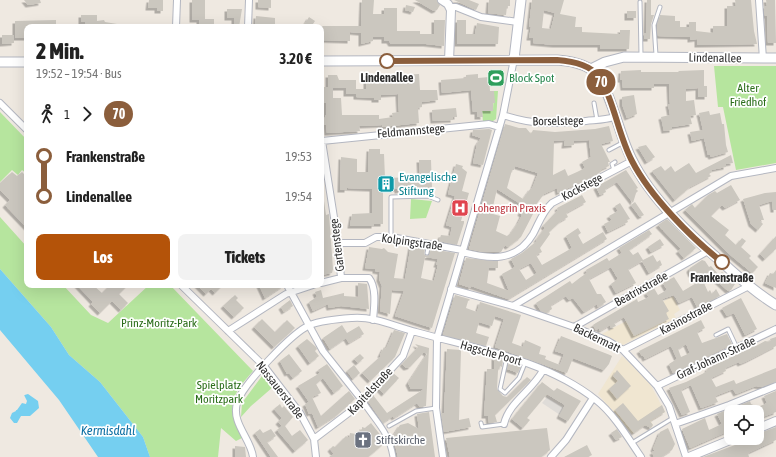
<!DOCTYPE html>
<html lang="de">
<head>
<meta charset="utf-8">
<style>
	:root { --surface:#fff; --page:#f2f2f2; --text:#222; --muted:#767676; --accent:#b45309 }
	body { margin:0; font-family:"Asap Condensed",sans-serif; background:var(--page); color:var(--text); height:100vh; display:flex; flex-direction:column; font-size:15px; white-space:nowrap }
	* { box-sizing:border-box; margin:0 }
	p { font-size:13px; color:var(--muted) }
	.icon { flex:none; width:22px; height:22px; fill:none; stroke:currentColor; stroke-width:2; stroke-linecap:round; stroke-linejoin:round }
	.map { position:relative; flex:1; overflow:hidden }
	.panel { position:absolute; left:24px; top:24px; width:300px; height:264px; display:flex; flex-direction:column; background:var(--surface); border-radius:8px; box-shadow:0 4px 16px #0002 }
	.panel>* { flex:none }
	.badge { padding:0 8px; border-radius:13px; font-size:14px; line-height:26px }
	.buttons { position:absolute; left:724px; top:405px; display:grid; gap:8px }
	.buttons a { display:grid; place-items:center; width:40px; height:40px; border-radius:8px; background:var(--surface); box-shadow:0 4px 16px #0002; font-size:20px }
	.map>.badge { position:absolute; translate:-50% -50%; box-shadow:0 0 0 2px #fff }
	.legs { display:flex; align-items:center; gap:6px; height:44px; padding:0 12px; font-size:13px }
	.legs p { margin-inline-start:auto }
	.headline { display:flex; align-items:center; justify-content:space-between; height:68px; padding:0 12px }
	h1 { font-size:22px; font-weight:800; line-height:30px }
	.action { display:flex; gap:8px; margin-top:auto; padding:8px 12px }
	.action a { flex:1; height:46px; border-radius:8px; background:var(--accent); color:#fff; font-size:16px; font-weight:800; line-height:46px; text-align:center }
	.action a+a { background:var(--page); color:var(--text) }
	ul { padding:0 12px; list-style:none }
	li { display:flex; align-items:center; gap:14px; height:40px; font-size:15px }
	li i { display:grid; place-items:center; width:6px; height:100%; margin:0 5px; background:currentColor }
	li i::after { content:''; width:10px; height:10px; margin:-5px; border:3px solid; border-radius:50%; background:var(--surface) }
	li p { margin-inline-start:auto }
	li:first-child i { background:linear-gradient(#0000 50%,currentColor 0) }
	li:last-child i { background:linear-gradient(currentColor 50%,#0000 0) }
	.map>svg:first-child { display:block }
</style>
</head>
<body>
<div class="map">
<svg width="776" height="457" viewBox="0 0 776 457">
	<defs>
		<filter id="shadow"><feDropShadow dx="-2.5" dy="2.5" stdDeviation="0" flood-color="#0004"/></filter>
	</defs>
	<rect width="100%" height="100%" fill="#efe9e1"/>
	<path fill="#f0e6d1" d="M673,296L680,310L674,314L676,318L621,346L600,335Z
		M622,356L647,378L665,412L651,421L653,425L651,428L645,425L632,434L598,394Z"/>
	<path fill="#b6e59e" d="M714,66H776V163L736,170L723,107H718Z
		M494,91H498L496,119L493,121L483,122L482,111L493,110Z
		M0,112L27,140V174L22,170L18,175L12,170L0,182Z
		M411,199L432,201L426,218L410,219Z
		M0,217L27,247V285H63L91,315L108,323L149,285H170L253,371C229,398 227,406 242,438L236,441L221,428L218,457H150L143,437L118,405L100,382L69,355L51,327L0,269Z
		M262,376L273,387L251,406L241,417L242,403Z"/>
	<path fill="#dfdcd8" d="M547,397L564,408L560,415L542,403Z"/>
	<path fill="#75cff0" d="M0,269L51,327L69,355L100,382L118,405L143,437L150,457H98L59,400L0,330Z
		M28,394L38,401L39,408L30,416H21L17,423H14L10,418L12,413L16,411C14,403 21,395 28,394Z"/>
	<path fill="#efe9e1" d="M23,393L27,401L26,404L22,403L17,410L12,411L14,403Z"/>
	<path fill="#cbc7bf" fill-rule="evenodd" filter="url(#shadow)" d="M24,0H40L41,3L28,5Z
		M149,0H163V11H157V8H148Z
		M192,0H205V19H214V27H199V20H192Z
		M258,0H271V8L258,7Z
		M362,0H374L373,14H384V8H397V31H420V34H434V20H445L444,46L426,44H391L389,41H384V37H373V41L361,44V33L350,32V41L321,40V26H361Z
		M415,0H437L440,5L437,10L434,11Z
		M454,0H469L479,4L476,10Z
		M489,0H510V6H507L506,15L488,13Z
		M532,0H564L560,14L576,17L575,27H582V32L620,34V30H630L629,49H600V45H555L533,43V38H529L531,27H529ZM544,10L555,13L551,29L542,28Z
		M647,0H651V15H654L651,24L650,39H644V33H646Z
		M735,0H751L754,31L757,44L697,45V39L690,40V37L658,36L657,25L660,15L675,16V21H680V27H689V22H696V31L713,33V26H727V6H736Z
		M766,0H775L776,43H768L767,16H765L764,6H767Z
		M406,5L415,7L413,12L405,10Z
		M227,9H242L239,27H234V18H227Z
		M627,11H636V18H627Z
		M81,15H97V21L104,20L105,22L117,24L116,27L85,26V22H81Z
		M256,16L275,18V26L255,27Z
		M309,17L315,21L311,27H303Z
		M56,20V27H27V38H15V21Z
		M457,20H466V34H475L477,23L499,27L498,44H457Z
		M2,35H14V43L2,44Z
		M641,70V72H679L678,71L704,70V86H707V97H698V88L686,89V101L694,100L696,115L690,116L692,124L672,127V130L664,131L661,117L670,115L668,104H670L669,84H654V88H623L622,80H620L621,71Z
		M419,74L420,90H437L438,100L422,102V107L418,108L419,123L382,127V125L359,126L360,131L327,133L326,125H323V122L326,115V103H321V87H328V75H337L339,80H356V89H366V75H374V77ZM333,88H346V94H356V97L374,98V100H381V95L398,94L399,112L392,113L393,117L379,119V115H342L341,98H333Z
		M478,74V78L489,77L490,91H494L495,103H493V111H482L483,117H477V112H473L471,90L442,93L441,80L466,78V75Z
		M634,95L637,114L627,118L622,104V97Z
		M456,108L457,117H453V120L433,121L432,110Z
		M709,111L710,115L720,113L722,124H724L726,145L728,152L711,157L710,155H708L704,138L692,141L690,132L703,130L699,113Z
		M505,124L519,128H526L531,134L533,130L555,132L595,129L609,126L613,141L601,144L610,162H608L609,166L600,170L601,172L558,193L557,188L544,194L532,210L534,212L521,237L508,247L505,245L501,252H483L469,249ZM565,140L564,146L574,145V141L589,140L591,157L582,162L585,168L577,172L568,176L565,169L553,175L554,141ZM515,166L538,173L532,189L531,188L523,199L507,188L512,170H514ZM497,189L524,206L520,213L522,215L518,223L511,233L507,236L496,231L500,216L493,214L494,211H492Z
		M489,129L492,130L483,165L473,163L477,144L481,138L472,135L473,130Z
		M646,145L655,157L647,162L638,147Z
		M369,149H380V154H384L385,178L420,177L419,160H431L432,188H428V190H421L420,188L397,191V189H383V224H374V226H350L352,214L372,213V189L347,188V190H340L341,157L357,159V172H368Z
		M731,155L733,163L726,164V167L711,170L712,172L709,174L711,176L690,187L675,200L652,171L661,166L665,171L671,166L675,172L689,163L696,173Z
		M456,164L463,166L462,168L467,172L462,191L469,193L461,221H464V223L457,245L439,241L441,235L450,236L452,227L446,225L455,196L448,194Z
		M626,170L638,188L636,189L638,191L636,193L633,203L617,182L605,189L606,192L600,195L596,187Z
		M12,172L17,176L22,172L27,177V228L5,205L10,200L0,190V183Z
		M731,185L740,200L725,208L722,205L711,216L729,230L725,235L736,245L742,238L746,241L741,247L751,256L749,258L758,267L752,273L728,253L685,210L692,204L695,208L708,195L715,191L717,193Z
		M776,192V210H773L772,201L759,205L764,220H759L763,224L758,230L751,224L743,199L765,193Z
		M582,195L586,202L566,213L568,217L561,221L549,232L550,234L540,248L542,252L536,255L542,265L572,248L566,236L578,228L581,233L578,235L583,244L603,232L607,239L508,299L471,286V288L459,284L466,258L498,261V268H489L487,283L509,291L502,274L515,267L511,259L522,253L537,241L536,240L545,228L543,226L558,210L557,208ZM531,263L537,273L526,280L519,269Z
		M321,201H324L326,215L329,214L333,269L332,273L321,275V261H324Z
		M635,202L644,215L640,217L631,205Z
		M620,203L630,219L627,220L628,222L608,232L604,224L612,220L609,216L618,211L615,206Z
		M667,219L696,248L684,258L678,251L681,249L658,225Z
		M649,230L652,234L629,250L633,255L638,252L643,260L653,255L657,262L660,260L662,265L649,273L642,261L628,269L636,283L616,293L611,284L618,279L611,267L589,279L597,294H601L606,302L598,307L597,304L584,312L573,298L569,300L566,296L553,304L551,306L552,309L546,313L541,311L536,303L570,281L572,284L581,277L587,273L586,270L607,258L609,261L622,253L619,248Z
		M776,236V249L765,259L760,254Z
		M660,239L664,245L651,252L648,247Z
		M411,245L425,248L424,254L427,256L429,255L431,249L455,253L432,328L395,316L404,291L392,290L390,314L380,311L382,286L379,279L380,272L375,271V269L365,268L369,247L382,249L384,248L388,252L398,254L394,278L405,279ZM425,257L438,259L436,265H438L434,281L421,278Z
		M702,260L705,261L709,267L711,266L719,275L722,272L735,284L731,290L728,291L707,272L711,279L704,283L708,292L710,290L712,294L716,289L720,296L697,307L692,297L679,303L674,295L662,299L669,311L666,313L669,319L634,336L624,317L614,323L616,326L611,328L610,325L600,331L599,328L596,330L593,325L596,323L637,299L638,302L649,297L646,293L654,288L658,295L667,290L663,283L674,277L683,291L698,282L693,273L691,275L689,270L690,268Z
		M776,270V288L765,283L770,273L773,274Z
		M358,283L367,284L369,309L341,306L329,308L328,304L313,311L309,302L317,297L315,292L321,290L323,298L344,293V296L358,297Z
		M77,285H93L102,293L110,285H128L119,294L128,303L121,310L112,301L100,313L91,304L93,302Z
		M197,285H210L212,287L214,285H223L215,293L211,289L206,294Z
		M259,285H283V286L265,298Z
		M235,295L238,298L236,300L244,308L234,317L223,306Z
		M455,295L469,299L470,300L468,301L466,308L477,312L480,302L521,315L512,343L523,347L525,340L541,347L539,354L546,356L545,359L560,365L564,354L555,351L561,336L610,355L612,356L609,364L604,370L573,358L567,373L495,347L504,319L495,316L492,326L479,322L476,333L489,337L486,346L443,335Z
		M741,298L757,329L745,335L734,313L727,316L722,308Z
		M290,300L293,306L284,312L281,307Z
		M262,319L275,332L287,320L295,328L274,347L254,327Z
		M701,320L705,328L697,332L702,343L727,334L732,344L673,373L669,364L677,359L671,346L645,359L643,355L642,356L639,351ZM686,344L690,353L681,357L678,349Z
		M342,325L347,333L359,326L364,334L349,343L346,338L330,349L323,338Z
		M394,330L405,333L395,357L370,381L362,373L381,356L380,355L384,347L386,349Z
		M776,337V346L747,361L740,364L739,362L725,368L726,371L711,378L716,387L734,380L736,384L776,368V382L761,387L756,386L736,394L733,389L715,396L718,402L701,408L691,385L681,390L690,412L682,415L669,388L686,382L706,372L708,368L753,347L754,344L756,346L765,341L771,342L770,339Z
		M307,339L316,347L317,349L315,351L319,356L310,363L298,346Z
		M415,344L429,348L426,406L420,407L417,403L394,418L393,416L383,423L368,401L373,395L387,413L424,389H411L408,383L427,354L424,352L410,367L406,368L402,364L418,347Z
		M447,349L461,350L459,420L469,418L471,427L444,432L441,413H444Z
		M289,354L302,371L293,378L289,373L287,374L280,361Z
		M360,354L364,358L358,363L354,359Z
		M494,357L503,360L502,367L500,366L498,371L497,389L503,396L507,397L527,377L531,380L495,415L497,422L489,423L488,416H484L487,369H494Z
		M509,362L521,366L518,373L507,369Z
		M327,364L343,386L334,393L323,378L316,384L321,393L312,397L321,416L349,391L355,399L337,415L318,427L312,413L309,414L305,404L309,402L298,386L320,373L318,370Z
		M354,365L360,373L353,379L347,371Z
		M617,370L631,386L617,399L609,389L618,381L613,376Z
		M393,373L399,378L384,394L379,389Z
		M542,382L554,391L557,388L581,401L568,421L559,416L565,405L547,394L527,418L530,420L523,428L512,419Z
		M776,391V412L757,419V412H737L735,407L750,401L751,404L758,407L767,403L764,396Z
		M623,403L638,421L662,405L665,412L650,421L653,425L651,428L645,425L634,433L615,410Z
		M280,404L282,408L284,406L293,417L285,426L292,436L300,430L308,440L295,451L277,430L282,426L278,422L282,418L274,409Z
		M724,411L727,417L731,418V430L690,448L682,429L705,418L709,430L722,424L717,414Z
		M429,412L435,457H398L393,436L400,425L408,423L419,429L417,414Z
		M371,423L382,437L377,441L385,442L380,447L368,457H329L334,454L330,449L333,446L335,447L346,436L349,438L350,433L356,434L362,429V427L365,428Z
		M776,427V440L748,453L749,457H703L743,442L742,440L745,438H757V434Z
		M547,428L550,450L541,457H450L446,438Z
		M668,428L675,444L672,450L661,457H654L652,452L655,451L653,449L660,432Z
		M260,429L263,433L271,429L276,436L267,442L278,457H271L255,433Z
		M617,429L622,437L616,440L611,433Z
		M587,445L592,455L588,457H564Z
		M235,446L245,447L246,457H235Z"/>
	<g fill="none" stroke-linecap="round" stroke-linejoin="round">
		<defs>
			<path id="service" d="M640,2L641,55
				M656,55L654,25L660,7
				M594,103L597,120
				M609,150L624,142
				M614,170L612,164L615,162
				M391,237V197L428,196L438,200
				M427,253L429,244
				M716,335L728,329L737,348
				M507,357L500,389L505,393L519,378L525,363
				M481,423L482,427L504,424
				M389,426L416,411L436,408
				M632,443L673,418"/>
			<path id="pedestrian" d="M362,400C375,421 389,431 393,457"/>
			<path id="minor" d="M759,0L763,59
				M450,7H456L481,17L518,22
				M176,27L177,0
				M248,27L249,0
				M0,103L27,130
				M503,115C533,125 555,124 586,121C595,120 606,120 614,117
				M338,243H365L376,237H391L462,250
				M462,252C489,259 516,263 533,234C539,223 542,212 552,203L632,161
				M341,278L338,243L322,141L489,124L499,127
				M321,283L341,278H369C377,288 374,308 373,320
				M181,285L264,366L300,413L314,439L316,457
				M287,285L323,351L362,400
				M451,289L513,306L574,327L608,341L623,350L657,386L669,406L686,457
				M513,306L731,176L776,168
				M574,327L708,251
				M228,331L286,294L313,285
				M623,350L749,286
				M657,386L776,329
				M504,424C509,402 533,390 543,370
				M675,424L729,405L776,386
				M314,439L355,408L392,368L403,356L412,331
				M253,457C251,439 231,423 237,403C242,385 293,332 310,325C323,320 338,319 352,318C374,316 396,327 416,332C477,349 546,360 596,400C614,414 628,438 641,457
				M443,457L436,408L437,338L503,115L514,59
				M551,457L566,440L593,398"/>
			<path id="tertiary" d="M442,0L448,4L451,10L449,61
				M757,429L776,421
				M689,457L735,438"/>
			<path id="secondary" d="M514,59L521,0
				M321,61L557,60C571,61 589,64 598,76C613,98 619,135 632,160C651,199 691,236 724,264C741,279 757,294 776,305
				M0,62H27
				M591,69L605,62L624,57L776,58"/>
		</defs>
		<use href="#service" stroke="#b4b7c1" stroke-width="5"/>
		<use href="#pedestrian" stroke="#b4b7c1" stroke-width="7"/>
		<use href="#minor" stroke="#b4b7c1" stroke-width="8"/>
		<use href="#tertiary" stroke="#b4b7c1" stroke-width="10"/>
		<use href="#secondary" stroke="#b4b7c1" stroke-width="11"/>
		<use href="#service" stroke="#fff" stroke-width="3"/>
		<use href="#pedestrian" stroke="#fff" stroke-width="5"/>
		<use href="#minor" stroke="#fff" stroke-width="6"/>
		<use href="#tertiary" stroke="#fff" stroke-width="8"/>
		<use href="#secondary" stroke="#fff" stroke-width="9"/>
	</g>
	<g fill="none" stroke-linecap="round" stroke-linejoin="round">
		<defs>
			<path id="line-1" d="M387,61L557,60C571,61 589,64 598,76C614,99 618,135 632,161C650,196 691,238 722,262"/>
		</defs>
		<use href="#line-1" stroke="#fff" stroke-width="9"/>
		<use href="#line-1" stroke="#8b5e3c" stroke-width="6"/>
	</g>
	<defs>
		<symbol id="stadium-square" viewBox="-11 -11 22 22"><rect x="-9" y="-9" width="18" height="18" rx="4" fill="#2e9e5b" stroke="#fff"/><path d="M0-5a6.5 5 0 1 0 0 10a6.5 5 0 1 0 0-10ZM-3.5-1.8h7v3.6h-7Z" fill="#fff"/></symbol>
		<symbol id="building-square" viewBox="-11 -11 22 22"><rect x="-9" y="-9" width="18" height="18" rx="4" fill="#0f9aa8" stroke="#fff"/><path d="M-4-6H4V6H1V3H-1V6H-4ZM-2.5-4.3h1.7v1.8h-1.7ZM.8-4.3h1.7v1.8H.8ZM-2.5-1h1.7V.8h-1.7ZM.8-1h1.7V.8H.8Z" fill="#fff"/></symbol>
		<symbol id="hospital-square" viewBox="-11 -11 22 22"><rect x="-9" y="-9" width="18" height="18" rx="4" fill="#e0444e" stroke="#fff"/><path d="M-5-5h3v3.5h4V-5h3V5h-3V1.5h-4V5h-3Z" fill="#fff"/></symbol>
		<symbol id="church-square" viewBox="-11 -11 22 22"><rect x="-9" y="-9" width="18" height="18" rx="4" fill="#6b7280" stroke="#fff"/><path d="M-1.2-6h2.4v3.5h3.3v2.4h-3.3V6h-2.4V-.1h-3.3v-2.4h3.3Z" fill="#fff"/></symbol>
	</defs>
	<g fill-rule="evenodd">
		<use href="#stadium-square" x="486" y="68" width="20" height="20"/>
		<use href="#building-square" x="376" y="174" width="20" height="20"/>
		<use href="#hospital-square" x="450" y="198" width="20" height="20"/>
		<use href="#church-square" x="353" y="430" width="20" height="20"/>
	</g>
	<g fill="#fff" stroke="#8b5e3c" stroke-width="2">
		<circle cx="387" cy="61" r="7"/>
		<circle cx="722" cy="262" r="7"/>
	</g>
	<g text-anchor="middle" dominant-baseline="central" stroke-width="3.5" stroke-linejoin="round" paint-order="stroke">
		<g font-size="12" fill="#2e2e2e" stroke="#fff">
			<text transform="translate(715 58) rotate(1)">Lindenallee</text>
			<text transform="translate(558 121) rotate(-1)">Borselstege</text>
			<text transform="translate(411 131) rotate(-5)">Feldmannstege</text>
			<text transform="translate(582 187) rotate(-28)">Kockstege</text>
			<text transform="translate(412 242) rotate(8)">Kolpingstraße</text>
			<text transform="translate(337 245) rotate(-97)">Gartenstege</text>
			<text transform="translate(641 289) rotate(-29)">Beatrixstraße</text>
			<text transform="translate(686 318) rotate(-28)">Kasinostraße</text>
			<text transform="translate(597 338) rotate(26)">Backermatt</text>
			<text transform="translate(491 353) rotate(16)">Hagsche Poort</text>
			<text transform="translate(716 358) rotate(-25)">Graf-Johann-Straße</text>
			<text transform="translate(280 390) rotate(52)">Nassauerstraße</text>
			<text transform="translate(370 391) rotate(-47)">Kapitelstraße</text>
		</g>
		<g font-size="12" font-weight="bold" fill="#2e2e2e" stroke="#fff">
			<text x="387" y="78">Lindenallee</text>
			<text x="722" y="278">Frankenstraße</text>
		</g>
		<g font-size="12" fill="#27864d" stroke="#fff" text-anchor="start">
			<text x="509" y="78">Block Spot</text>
		</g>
		<g font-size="12" fill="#2c6e1b" stroke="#fff">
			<text x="748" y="88">Alter<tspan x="748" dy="14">Friedhof</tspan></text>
			<text x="159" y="323">Prinz-Moritz-Park</text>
			<text x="219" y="385">Spielplatz<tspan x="219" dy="14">Moritzpark</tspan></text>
		</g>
		<g font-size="12" fill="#0d838f" stroke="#fff" text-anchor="start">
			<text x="399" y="177">Evangelische<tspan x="399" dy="14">Stiftung</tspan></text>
		</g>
		<g font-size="12" fill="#be3a42" stroke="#fff" text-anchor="start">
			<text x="473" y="208">Lohengrin Praxis</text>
		</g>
		<g font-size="12" fill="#5b616d" stroke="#fff" text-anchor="start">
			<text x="376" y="440">Stiftskirche</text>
		</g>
		<g font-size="13" font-style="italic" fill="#0d6fa3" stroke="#fff">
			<text x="108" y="430">Kermisdahl</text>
		</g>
	</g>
</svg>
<div class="buttons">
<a><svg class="icon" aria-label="locate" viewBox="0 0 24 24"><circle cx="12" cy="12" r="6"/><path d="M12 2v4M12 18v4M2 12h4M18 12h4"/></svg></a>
</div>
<b class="badge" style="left:601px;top:82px;background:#8b5e3c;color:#fff">70</b>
<section class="panel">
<div class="headline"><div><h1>2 Min.</h1><p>19:52 – 19:54 · Bus</p></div><b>3.20 €</b></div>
<div class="legs"><svg class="icon" aria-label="walk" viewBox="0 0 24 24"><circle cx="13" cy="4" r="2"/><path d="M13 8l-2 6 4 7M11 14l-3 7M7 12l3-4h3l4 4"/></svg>1<svg class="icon" aria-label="forward" viewBox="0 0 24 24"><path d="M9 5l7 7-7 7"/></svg><b class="badge" style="background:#8b5e3c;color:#fff">70</b></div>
<ul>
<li><i style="color:#8b5e3c"></i><b>Frankenstraße</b><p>19:53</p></li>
<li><i style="color:#8b5e3c"></i><b>Lindenallee</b><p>19:54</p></li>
</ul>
<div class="action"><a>Los</a><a>Tickets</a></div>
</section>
</div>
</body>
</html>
